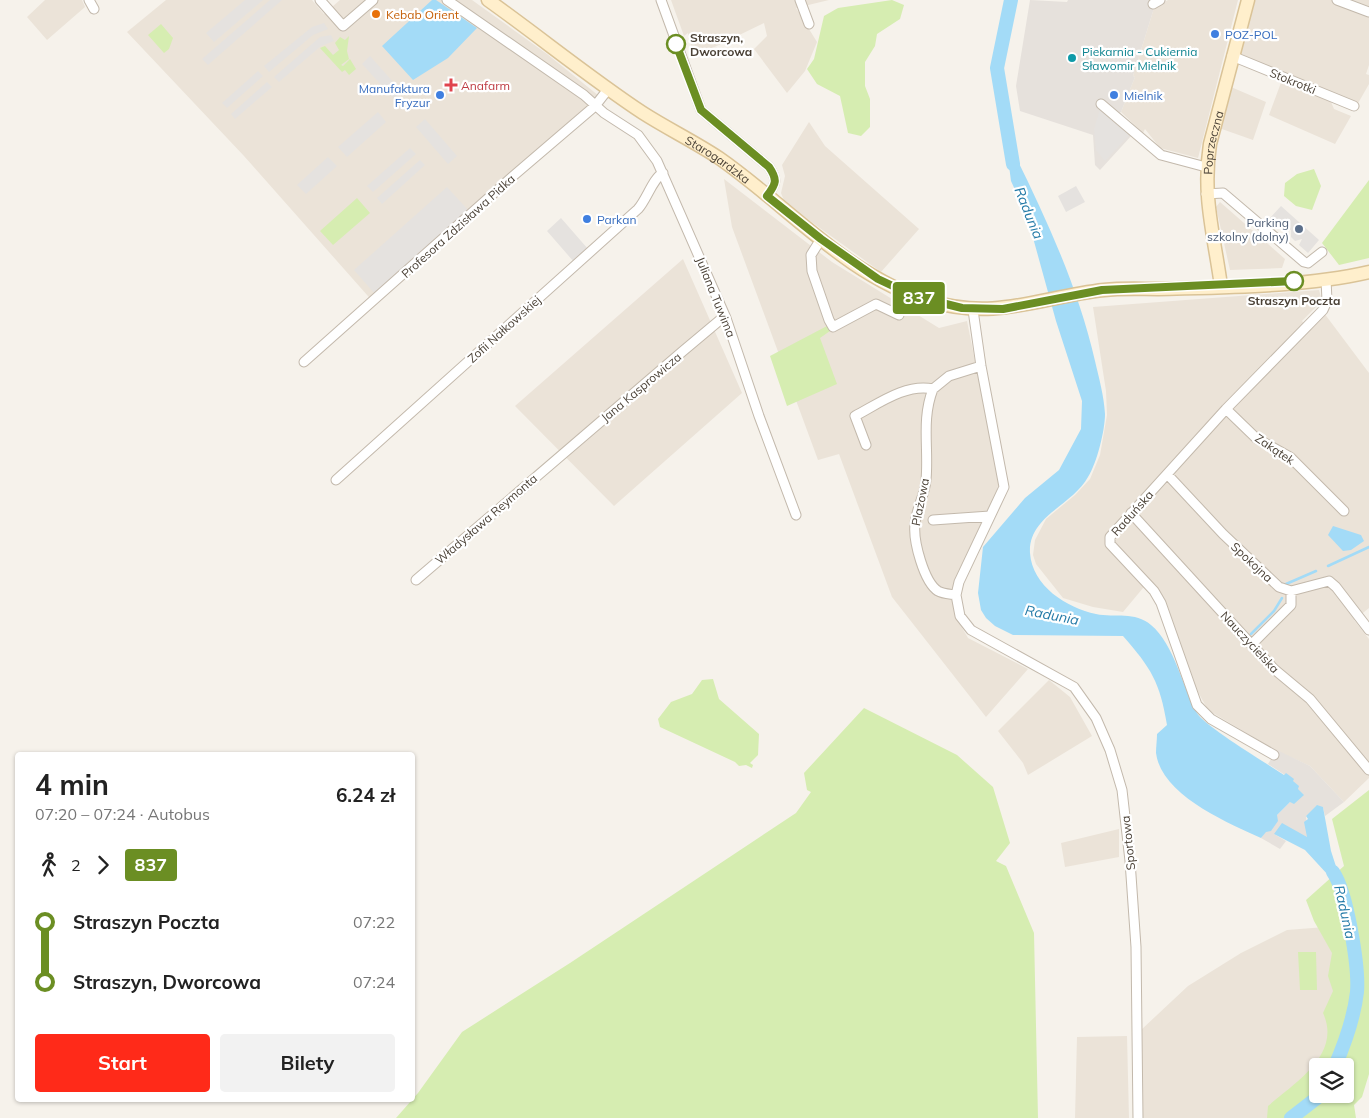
<!DOCTYPE html>
<html lang="pl">
<head>
<meta charset="utf-8">
<style>
	:root { --surface:#fff; --page:#f2f2f2; --text:#222; --muted:#767676; --accent:#ff2a19 }
	body { margin:0; font-family:Mulish,sans-serif; background:var(--page); color:var(--text); height:100vh; display:flex; flex-direction:column; font-size:19px; white-space:nowrap }
	* { box-sizing:border-box; margin:0 }
	p { font-size:16px; color:var(--muted) }
	.icon { flex:none; width:28px; height:28px; fill:none; stroke:currentColor; stroke-width:2; stroke-linecap:round; stroke-linejoin:round }
	.map { position:relative; flex:1; overflow:hidden }
	.sheet { position:absolute; left:15px; top:752px; width:400px; height:350px; display:flex; flex-direction:column; background:var(--surface); border-radius:5px; box-shadow:0 1px 4px #0004 }
	.sheet>* { flex:none }
	.badge { padding:0 10px; border-radius:4px; font-size:18px; line-height:32px }
	.buttons { position:absolute; left:1309px; top:1058px; display:grid; gap:10px }
	.buttons a { display:grid; place-items:center; width:45px; height:45px; border-radius:5px; background:var(--surface); box-shadow:0 1px 4px #0004; font-size:25px }
	.map>.badge { position:absolute; translate:-50% -50%; box-shadow:0 0 0 2px #fff }
	.legs { display:flex; align-items:center; gap:8px; height:55px; padding:0 20px; font-size:16px }
	.legs p { margin-inline-start:auto }
	.summary { display:flex; align-items:center; justify-content:space-between; height:85px; padding:0 20px }
	h1 { font-size:28px; font-weight:700; line-height:38px }
	.primary-button { display:flex; gap:10px; margin-top:auto; padding:10px 20px }
	.primary-button a { flex:1; height:58px; border-radius:5px; background:var(--accent); color:#fff; font-size:20px; font-weight:700; line-height:58px; text-align:center }
	.primary-button a+a { background:var(--page); color:var(--text) }
	ul { padding:0 20px; list-style:none }
	li { display:flex; align-items:center; gap:18px; height:60px; font-size:19px }
	li i { display:grid; place-items:center; width:8px; height:100%; margin:0 6px; background:currentColor }
	li i::after { content:''; width:12px; height:12px; margin:-6px; border:4px solid; border-radius:50%; background:var(--surface) }
	li p { margin-inline-start:auto }
	li:first-child i { background:linear-gradient(#0000 50%,currentColor 0) }
	li:last-child i { background:linear-gradient(currentColor 50%,#0000 0) }
	.map>svg:first-child { display:block }
</style>
</head>
<body>
<div class="map">
<svg width="1369" height="1118" viewBox="0 0 1369 1118">
	<rect width="100%" height="100%" fill="#f6f2eb"/>
	<path fill="#ebe3d8" d="M45,0H82L85,7L47,40L27,17Z
		M166,0H312L324,14L340,0H472L547,54L604,100L375,304L244,156L127,32Z
		M671,0H829L796,8L817,42L805,71L787,93L754,49L767,36L764,23L694,57L688,33L684,36Z
		M1168,0H1238L1198,158L1160,148L1145,129L1143,133L1121,112L1135,77L1133,76L1154,8Z
		M1253,0H1369V65L1366,74L1369,75V84L1357,105L1240,54Z
		M1282,80L1331,102L1334,109L1351,116L1335,144L1269,115Z
		M1231,87L1266,102L1253,140L1219,128Z
		M809,122L825,146L919,229L881,272L785,203L781,193L785,176L782,165Z
		M724,179L832,262L939,328L967,321L999,480L995,502L958,583L957,619L968,638L1028,669L986,717L892,597L839,454L818,460L732,227Z
		M1220,202L1285,259L1282,268L1230,270L1216,207Z
		M683,259L742,393L614,506L515,406Z
		M1319,290L1322,301L1302,321L1310,330L1324,313L1369,373V608L1354,620L1369,639V778L1344,802L1310,766L1275,750L1208,710L1193,683L1167,605L1148,582L1123,612L1093,607L1063,598L1036,564L1033,555L1035,540L1046,519L1075,495L1090,479L1100,455L1107,415L1106,391L1093,307Z
		M1049,680L1070,697L1092,736L1028,775L1023,763L998,731Z
		M1119,829V857L1065,867L1061,843Z
		M1351,925L1357,991L1318,1066V1094L1291,1118H1142L1141,1030L1188,986L1241,953L1287,930Z
		M1127,1036L1129,1118H1075L1077,1037Z"/>
	<path fill="#e6e1dc" d="M1030,0L1067,2L1068,0H1150L1154,8L1133,76L1135,77L1121,112L1117,115L1132,135L1100,170L1095,165L1093,135L1020,111L1016,86Z
		M1277,750L1310,766L1344,802L1325,816L1323,807L1306,816L1308,838L1274,834L1286,841L1280,849L1261,838L1277,815L1290,802L1298,789L1285,775L1268,764Z"/>
	<path fill="#d6edb1" fill-rule="evenodd" d="M892,0L904,5L900,19L877,34L875,46L865,62V86L870,99V127L861,136L848,133L840,96L817,84L807,69L814,59L824,16L838,8Z
		M161,24L173,38L169,49L164,53L148,35Z
		M349,36L347,51L349,59L341,65L343,66L350,59L356,69L349,75L345,70L342,72L320,48L325,46L333,55L339,50L335,43L340,37L345,40Z
		M1314,169L1321,186L1312,210L1296,206L1284,196L1285,183L1297,174Z
		M1369,180V258L1339,265L1322,243Z
		M357,198L370,213L333,245L320,231Z
		M827,326L830,331L820,338L837,384L787,406L770,356Z
		M713,679L719,699L759,734L758,755L750,763L753,765L752,768L746,765L739,766L735,762L660,727L658,719L671,702L692,694L702,680Z
		M864,708L957,755L993,787L1010,843L996,861L1006,866L1034,933L1038,1118H396L418,1093L462,1032L570,963L796,813L811,792L807,790L804,773Z
		M1369,790V1074L1362,1097L1354,1105L1356,1118H1267L1268,1106C1296,1082 1342,1054 1323,1013L1333,991L1328,976L1332,953L1314,921L1306,900L1344,866L1332,819ZM1318,1066H1345V1094H1318Z
		M1298,952H1316L1317,990H1300Z"/>
	<path fill="#e5e2df" d="M245,0H263L214,42L206,33Z
		M270,0H282L208,65L202,59Z
		M324,23L328,29L313,35L269,72L264,66L312,27Z
		M331,35L334,41L321,46L279,82L274,77L320,37Z
		M370,56L403,93L395,100L362,64Z
		M258,71L263,76L227,108L222,103Z
		M267,82L272,87L235,119L231,114Z
		M1100,109L1131,133L1105,161L1096,150L1094,129Z
		M378,112L386,122L347,157L338,147Z
		M425,119L457,156L448,164L416,127Z
		M410,148L416,154L373,192L367,186Z
		M328,157L337,166L306,194L297,185Z
		M420,160L425,165L382,204L377,198Z
		M1076,186L1085,202L1066,212L1058,196Z
		M447,187L469,211L375,294L354,270Z
		M1281,206L1319,240L1308,253L1299,245L1302,239L1295,241L1291,237V230L1289,229L1286,232L1270,218Z
		M561,218L588,249L574,262L547,231Z"/>
	<path fill="#a3dbf7" d="M432,0H436L477,28L448,58L413,80L382,46Z
		M1005,135C1041,207 1077,282 1095,361C1099,378 1104,396 1105,414C1105,430 1097,463 1088,477C1073,505 1028,516 1030,553C1032,586 1067,608 1096,614C1115,618 1135,611 1151,625C1174,644 1183,688 1197,713C1204,726 1268,764 1284,775L1286,773L1294,779L1293,781L1299,786L1298,789L1304,795L1294,804L1290,802L1277,815L1278,821L1271,831L1266,832L1261,838C1228,823 1161,795 1156,753C1156,747 1157,740 1157,734L1167,725C1160,682 1151,668 1123,636L1013,635L995,626L986,618L981,610L978,593L983,547L1025,498L1059,470L1081,429L1082,401L1056,321L1027,216L1011,181Z
		M1333,526L1361,535L1364,541L1351,550L1343,551L1328,535Z
		M1317,805L1323,807L1331,851L1343,888L1337,890L1328,875L1305,850L1274,834L1282,823L1307,837L1304,822L1308,819L1306,816Z"/>
	<g fill="none" stroke-linecap="round" stroke-linejoin="round">
		<path stroke="#a3dbf7" stroke-width="2.5" d="M1328,566L1369,547
			M1286,584L1316,571
			M1251,634L1274,611L1282,598"/>
		<path stroke="#a3dbf7" stroke-width="14" d="M1011,0L997,68L1013,164
			M1333,872C1347,892 1359,967 1357,992C1354,1018 1345,1043 1335,1066
			M1291,1118L1322,1094"/>
		<defs>
			<path id="street" d="M89,0L94,9
				M320,0L343,26L373,0
				M447,0L584,95L604,113L638,135L657,161L726,318L759,416L796,515
				M661,0L701,110L769,167C778,180 776,184 767,196
				M800,0L809,24
				M1337,0L1369,12
				M1153,4L1160,0
				M1232,56L1354,106
				M1101,104L1161,155L1206,167
				M1206,194L1223,193L1304,262L1308,263L1322,252
				M821,239L811,255L812,271L829,320L833,327L876,304L899,315
				M973,310L981,366L1004,487L959,582L956,595L960,616L971,630L1074,687L1096,718L1110,750L1122,790L1130,861L1136,947L1138,1118
				M304,362L512,177L595,106L609,88
				M933,389C921,420 929,448 926,480C925,495 916,509 915,524C913,541 924,582 938,591C943,594 950,594 956,595
				M1226,409L1256,438L1290,457L1344,511
				M866,445L855,416C878,404 906,383 933,389L949,376L981,366
				M1167,474L1223,534L1279,587L1291,591L1329,581L1336,587L1369,630
				M336,480L638,209C647,199 653,178 663,173
				M1131,513L1274,669L1310,699L1369,770
				M933,520L990,516
				M416,580L683,351L720,320L726,318
				M1252,644L1291,605V591
				M1274,755L1211,719L1197,705L1161,603L1154,591L1110,544V537L1226,409L1323,310L1327,301L1326,279"/>
			<g id="secondary">
				<path id="s1" d="M488,0C540,37 590,78 643,113C668,129 695,142 719,158C787,205 849,278 930,301C996,321 1040,297 1104,290C1122,288 1140,289 1158,289C1225,287 1304,287 1369,272"/>
				<path id="s2" d="M1221,286C1214,235 1202,196 1210,144L1248,0"/>
			</g>
		</defs>
		<use href="#street" stroke="#c3b9ac" stroke-width="11"/>
		<use href="#secondary" stroke="#dac397" stroke-width="15"/>
		<use href="#street" stroke="#fff" stroke-width="9"/>
		<use href="#secondary" stroke="#ffefcc" stroke-width="12"/>
	</g>
	<g fill="none" stroke-linecap="round" stroke-linejoin="round">
		<defs>
			<path id="line-1" d="M676,44L701,110L769,167C778,180 776,184 767,196L821,239L878,279L914,296L962,308L1003,309L1102,290L1294,281"/>
		</defs>
		<use href="#line-1" stroke="#fff" stroke-width="11"/>
		<use href="#line-1" stroke="#6b8e23" stroke-width="8"/>
	</g>
	<circle fill="#e8710a" stroke="#fff" stroke-width="2" cx="376" cy="14" r="5"/>
	<g fill="#3f7fe0" stroke="#fff" stroke-width="2">
		<circle cx="1215" cy="34" r="5"/>
		<circle cx="440" cy="95" r="5"/>
		<circle cx="1114" cy="95" r="5"/>
		<circle cx="587" cy="219" r="5"/>
	</g>
	<g fill="#fff" stroke="#6b8e23" stroke-width="2.5">
		<circle cx="676" cy="44" r="9"/>
		<circle cx="1294" cy="281" r="9"/>
	</g>
	<circle fill="#0f9aa8" stroke="#fff" stroke-width="2" cx="1072" cy="58" r="5"/>
	<path fill="#e0444e" stroke="#fff" stroke-width="2" d="M448.5 77.5h5v5h5v5h-5v5h-5v-5h-5v-5h5z"/>
	<circle fill="#5c6f8a" stroke="#fff" stroke-width="2" cx="1299" cy="229" r="5"/>
	<g text-anchor="middle" dominant-baseline="central" stroke-width="4.5" stroke-linejoin="round" paint-order="stroke">
		<g font-size="12" fill="#c56008" stroke="#fff" text-anchor="start">
			<text x="386" y="14">Kebab Orient</text>
		</g>
		<g font-size="12" fill="#366cbe" stroke="#fff" text-anchor="start">
			<text x="1225" y="34">POZ-POL</text>
			<text x="430" y="88" text-anchor="end">Manufaktura<tspan x="430" dy="14">Fryzur</tspan></text>
			<text x="1124" y="95">Mielnik</text>
			<text x="597" y="219">Parkan</text>
		</g>
		<g font-size="12" font-weight="bold" fill="#4b4237" stroke="#fff" text-anchor="start">
			<text x="690" y="37">Straszyn,<tspan x="690" dy="14">Dworcowa</tspan></text>
			<text x="1294" y="300" text-anchor="middle">Straszyn Poczta</text>
		</g>
		<g font-size="12" fill="#0d838f" stroke="#fff" text-anchor="start">
			<text x="1082" y="51">Piekarnia - Cukiernia<tspan x="1082" dy="14">Sławomir Mielnik</tspan></text>
		</g>
		<g font-size="12" fill="#4b4237" stroke="#fff">
			<text transform="translate(1293 81) rotate(22)">Stokrotki</text>
			<text stroke="none"><textPath href="#s2" startOffset="145">Poprzeczna</textPath></text>
			<text stroke="none"><textPath href="#s1" startOffset="280">Starogardzka</textPath></text>
			<text transform="translate(458 226) rotate(-42)">Profesora Zdzisława Pidka</text>
			<text transform="translate(716 297) rotate(68)">Juliana Tuwima</text>
			<text transform="translate(504 329) rotate(-42)">Zofii Nałkowskiej</text>
			<text transform="translate(641 387) rotate(-40)">Jana Kasprowicza</text>
			<text transform="translate(1275 449) rotate(34)">Zakątek</text>
			<text transform="translate(920 502) rotate(-79)">Plażowa</text>
			<text transform="translate(1132 513) rotate(-48)">Raduńska</text>
			<text transform="translate(486 519) rotate(-41)">Władysława Reymonta</text>
			<text transform="translate(1252 562) rotate(43)">Spokojna</text>
			<text transform="translate(1250 642) rotate(47)">Nauczycielska</text>
			<text transform="translate(1128 843) rotate(-96)">Sportowa</text>
		</g>
		<g font-size="12" fill="#be3a42" stroke="#fff" text-anchor="start">
			<text x="461" y="85">Anafarm</text>
		</g>
		<g font-size="12" fill="#4e5e75" stroke="#fff" text-anchor="end">
			<text x="1289" y="222">Parking<tspan x="1289" dy="14">szkolny (dolny)</tspan></text>
		</g>
		<g font-size="14" font-style="italic" fill="#237aa7" stroke="#fff">
			<text transform="translate(1029 213) rotate(68)">Radunia</text>
			<text transform="translate(1052 615) rotate(11)">Radunia</text>
			<text transform="translate(1345 912) rotate(77)">Radunia</text>
		</g>
	</g>
</svg>
<div class="buttons">
<a><svg class="icon" aria-label="layers" viewBox="0 0 24 24"><path d="M12 4l9 5-9 5-9-5zM3 14l9 5 9-5"/></svg></a>
</div>
<b class="badge" style="left:919px;top:298px;background:#6b8e23;color:#fff">837</b>
<section class="sheet">
<div class="summary"><div><h1>4 min</h1><p>07:20 – 07:24 · Autobus</p></div><b>6.24 zł</b></div>
<div class="legs"><svg class="icon" aria-label="walk" viewBox="0 0 24 24"><circle cx="13" cy="4" r="2"/><path d="M13 8l-2 6 4 7M11 14l-3 7M7 12l3-4h3l4 4"/></svg>2<svg class="icon" aria-label="forward" viewBox="0 0 24 24"><path d="M9 5l7 7-7 7"/></svg><b class="badge" style="background:#6b8e23;color:#fff">837</b></div>
<ul>
<li><i style="color:#6b8e23"></i><b>Straszyn Poczta</b><p>07:22</p></li>
<li><i style="color:#6b8e23"></i><b>Straszyn, Dworcowa</b><p>07:24</p></li>
</ul>
<div class="primary-button"><a>Start</a><a>Bilety</a></div>
</section>
</div>
</body>
</html>
